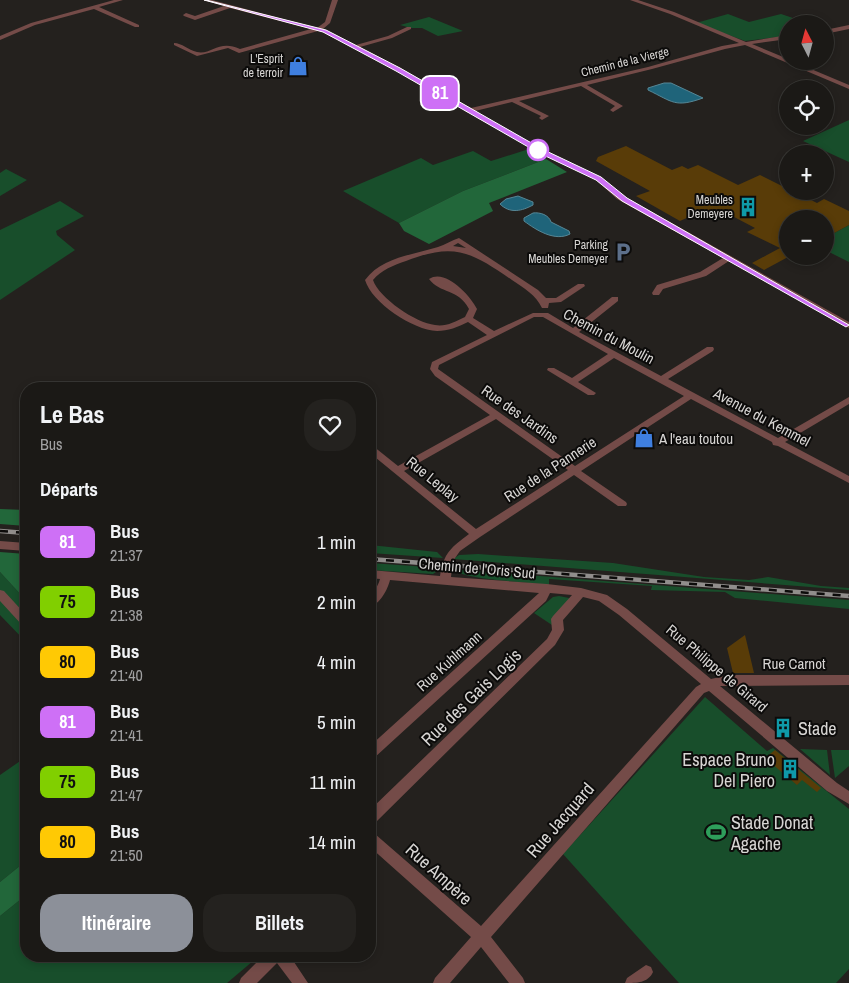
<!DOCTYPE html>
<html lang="fr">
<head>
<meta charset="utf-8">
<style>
	:root { --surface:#1b1916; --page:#24221f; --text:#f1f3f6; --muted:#a0a0a1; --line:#393835; --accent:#8c9099 }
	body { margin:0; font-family:"Archivo Narrow",sans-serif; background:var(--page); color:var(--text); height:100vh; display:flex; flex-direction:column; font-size:19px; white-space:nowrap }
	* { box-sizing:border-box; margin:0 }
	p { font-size:16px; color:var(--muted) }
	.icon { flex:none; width:28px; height:28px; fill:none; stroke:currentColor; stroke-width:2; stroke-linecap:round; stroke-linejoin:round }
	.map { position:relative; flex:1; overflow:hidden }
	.drawer { position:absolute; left:20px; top:382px; width:356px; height:580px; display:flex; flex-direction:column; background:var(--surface); border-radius:20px; box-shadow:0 2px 8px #0003,0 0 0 1px var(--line) }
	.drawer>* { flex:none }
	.badge { padding:0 10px; border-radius:8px; font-size:18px; line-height:32px }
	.needle { width:32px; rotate:354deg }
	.tools { position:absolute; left:779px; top:15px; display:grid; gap:10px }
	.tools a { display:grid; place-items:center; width:55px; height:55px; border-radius:50%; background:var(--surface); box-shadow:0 2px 8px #0003,0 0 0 1px var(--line); font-size:25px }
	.map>.badge { position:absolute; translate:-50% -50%; box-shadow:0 0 0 2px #fff }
	h2 { padding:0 20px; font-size:19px; line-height:45px }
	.round { display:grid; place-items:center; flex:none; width:52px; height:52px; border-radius:20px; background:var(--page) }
	.head { display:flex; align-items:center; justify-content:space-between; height:85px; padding:0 20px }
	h1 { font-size:24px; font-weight:700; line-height:38px }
	.action { display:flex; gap:10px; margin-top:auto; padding:10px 20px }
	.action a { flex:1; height:58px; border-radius:20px; background:var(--accent); color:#fff; font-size:20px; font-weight:700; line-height:58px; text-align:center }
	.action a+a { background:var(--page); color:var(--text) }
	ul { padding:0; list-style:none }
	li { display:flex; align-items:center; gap:15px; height:60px; padding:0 20px }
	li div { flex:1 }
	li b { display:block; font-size:19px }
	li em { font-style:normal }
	li .badge { min-width:55px; font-weight:700; text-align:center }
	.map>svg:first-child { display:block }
</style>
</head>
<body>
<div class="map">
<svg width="849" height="983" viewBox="0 0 849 983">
	<rect width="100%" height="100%" fill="#24211e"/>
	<path fill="#184e2b" d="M728,14L749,22L781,14L811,24H788L787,36L745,41L696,23Z
		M429,17L463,31L438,36L422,28H411L400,25Z
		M849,120V162L803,141Z
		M529,149L546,159L463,191L399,223L343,191L421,158L433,165L473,151L491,161Z
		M6,169L27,180L0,196V173Z
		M60,201L84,216L56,231L57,235L75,250L0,300V230Z
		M849,225V262L825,250V238Z
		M370,545L437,552L443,558L370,553Z
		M478,554L613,563L704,577L749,580L768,577L821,586L849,588V590L453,559L459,555Z
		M370,563L442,568L433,574L370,570Z
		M451,569L849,600V609L735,598L725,592L651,590L652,586L549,579V585C528,582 464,580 451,569Z
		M0,572L23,597H26V642L0,615Z
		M559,596L569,598V601L552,625L534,613L553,597Z
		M705,697L767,751L773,748L849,809V969L836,983H679L563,854Z
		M800,749L827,750L830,775Z
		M831,750H849V766L835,778Z
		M26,757V861L0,882V775Z
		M26,895V956H255L253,961L227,983H0V916Z"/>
	<path fill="#22673a" d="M546,159L567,172L489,203L493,211L429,244L404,231L399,223L463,191Z
		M0,509L26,510V526L0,524Z
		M0,552L26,554V597H23L0,572Z
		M26,861V895L0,916V882Z"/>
	<path fill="#1f647a" stroke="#568695" d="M664,83H671L703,98C675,108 673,102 648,90V88Z
		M518,196L533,202V205C522,211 510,214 500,204L506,199Z
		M533,213C540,212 549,215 551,222L569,231L570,234C555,242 536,230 524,221V218Z"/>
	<path fill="#593c08" d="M626,146L672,170L682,166L688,169L698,165L738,185L760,175L788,189V191H793L817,203L824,199L849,211V225L825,238V219H788V257L764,270L752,263L780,248L747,232L755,228L719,209L697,218L693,215L680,221L636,196L650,191L596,161L598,157Z
		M745,635L754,673H733L727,648Z
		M775,750L821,788L817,792L802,780L797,785L765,758Z"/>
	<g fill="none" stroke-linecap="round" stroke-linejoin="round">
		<path fill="#744b48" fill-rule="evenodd" d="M114,0H123L99,7L139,25V27H135L94,9L35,25L0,40V36L31,23Z
			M203,0H212L317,28L325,22L332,0H338L330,23L323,29L356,45L388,36L407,27H411V29L392,38L360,47L400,68L471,108L648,67L722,46L739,43L670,14L630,0H638L674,12L746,42L788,35V39L752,44L788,59V61H792L849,85V89L745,45L725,49L652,69L587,85L623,106L613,112L610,110L615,106L581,86L519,101L549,116L542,120L539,118L541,116L512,102L475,111L542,150L600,178L627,198L849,322V328L729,261L706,276L663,289L659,295H653L652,293L657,285L700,272L723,258L617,199L596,180L538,152L469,113L466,112L465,110L396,70L322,32L318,31L239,53L228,48L197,56L174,45V43C182,43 188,50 197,52C212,55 219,39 240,49L311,29L230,8L195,20L184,16L183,15L186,13L195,16L224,6Z
			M849,25V29L825,34V30Z
			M459,238L538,290L546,298H556L578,284H584L585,286L561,302L549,303L548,308H542C536,295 524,288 512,280C471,252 455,242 406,261C394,265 381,270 373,280C379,298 416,323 435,325C445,327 455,322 465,317L469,309C458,288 440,294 429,279C445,268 470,295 477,309L473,318L494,331L533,313H548L573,328L612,297H618V301L579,332L661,376L707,347H713L714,349L713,351L668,379L778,438L849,397V404L785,442L849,476V483L778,446L773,445L772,442L691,399L581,471L626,502L627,504L626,506H618L574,475L480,537L460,551L453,561L451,577L547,584L581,588L607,595L627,609L711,679L729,675H849V685L720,686L837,783L849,791V804L827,791L709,691L704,693L491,937L523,978L525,983H509L481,947L450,983H433L435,978L471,937L370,847V832L375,834L481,926L696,687L701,684L619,615L599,601L583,597L563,620L564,630L555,645L375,823L370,825V810L547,639L552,630L551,619L553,616L572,595L550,593L546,601L374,758L370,759V746L539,593L390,580C388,589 380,604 370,607C370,590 376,593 380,579L370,578V570L440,576C444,552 451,548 469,534L370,453V445L373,446L398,466L490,415L435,376L430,369L432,362L487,335L468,322C458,327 448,331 437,331C413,330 372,303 365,280C382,257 413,255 438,247C445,245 452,240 459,238ZM458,243L466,248L453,246ZM534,317H543L608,354L572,378L554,368H548L547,370L588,395H594L596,393L578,382L614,358L684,396L575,466L438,369L439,365ZM496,419L568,470L476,529L404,471Z
			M0,541L26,543V551L0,549Z
			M0,590L4,591L26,615V626L22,625L0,601Z
			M263,956H290L308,983H292L277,963L257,983H239L241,978Z
			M646,965L651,967L653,972C648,983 637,983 625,983L627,978Z"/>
		<defs>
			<path id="rail" d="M0,531L26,533
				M370,559L849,596"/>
		</defs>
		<use href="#rail" stroke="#918e8c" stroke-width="4.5"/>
		<use href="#rail" stroke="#0c0b0a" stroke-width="2.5" stroke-dasharray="8" stroke-linecap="butt"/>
	</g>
	<path fill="#ce70f6" stroke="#fff" d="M204,0H206L326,30L400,68L542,149L601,177L627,198L849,325L846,327L622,201L596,180L537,152L396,71L323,32Z"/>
	<defs>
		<symbol id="shop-bare" viewBox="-9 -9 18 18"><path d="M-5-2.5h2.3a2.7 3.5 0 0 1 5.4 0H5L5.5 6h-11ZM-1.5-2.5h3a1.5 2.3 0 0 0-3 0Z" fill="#3f7fe0" stroke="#0c0b0a" stroke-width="2.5" paint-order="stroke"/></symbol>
		<symbol id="building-bare" viewBox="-9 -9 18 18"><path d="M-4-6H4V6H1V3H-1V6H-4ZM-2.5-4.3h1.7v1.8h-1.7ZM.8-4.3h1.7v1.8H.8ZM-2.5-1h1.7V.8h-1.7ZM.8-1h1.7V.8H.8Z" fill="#0f9aa8" stroke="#0c0b0a" stroke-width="2.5" paint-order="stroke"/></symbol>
		<symbol id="parking-bare" viewBox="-9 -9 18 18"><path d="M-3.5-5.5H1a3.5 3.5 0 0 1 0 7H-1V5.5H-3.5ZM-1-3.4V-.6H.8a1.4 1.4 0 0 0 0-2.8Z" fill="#5c6f8a" stroke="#0c0b0a" stroke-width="2.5" paint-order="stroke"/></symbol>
		<symbol id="stadium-bare" viewBox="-9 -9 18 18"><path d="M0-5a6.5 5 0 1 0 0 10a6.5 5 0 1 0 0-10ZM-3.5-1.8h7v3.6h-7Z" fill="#2e9e5b" stroke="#0c0b0a" stroke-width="2.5" paint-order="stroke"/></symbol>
	</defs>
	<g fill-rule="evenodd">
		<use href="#shop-bare" x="284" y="52" width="28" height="28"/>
		<use href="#building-bare" x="734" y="193" width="28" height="28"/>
		<use href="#parking-bare" x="609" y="238" width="28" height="28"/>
		<use href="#shop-bare" x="630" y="424" width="28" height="28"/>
		<use href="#building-bare" x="769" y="714" width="28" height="28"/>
		<use href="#building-bare" x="776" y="755" width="28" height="28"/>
		<use href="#stadium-bare" x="702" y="818" width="28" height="28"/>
	</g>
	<circle fill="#fff" stroke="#ce70f6" stroke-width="2.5" cx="538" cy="150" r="10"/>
	<g text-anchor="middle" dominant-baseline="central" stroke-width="4" stroke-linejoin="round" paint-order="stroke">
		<g font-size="12" fill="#d7d5d3" stroke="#0c0b0a" text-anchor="end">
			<text x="283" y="59">L'Esprit<tspan x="283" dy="14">de terroir</tspan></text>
			<text x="733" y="200">Meubles<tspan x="733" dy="14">Demeyere</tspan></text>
			<text x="608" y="245">Parking<tspan x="608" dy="14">Meubles Demeyer</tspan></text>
		</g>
		<g font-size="12" fill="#d7d5d3" stroke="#0c0b0a">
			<text transform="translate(625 62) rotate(-14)">Chemin de la Vierge</text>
		</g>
		<g font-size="15" fill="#d7d5d3" stroke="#0c0b0a">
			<text transform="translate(609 336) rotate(28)">Chemin du Moulin</text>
			<text transform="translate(520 414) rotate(35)">Rue des Jardins</text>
			<text transform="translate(762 417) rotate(28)">Avenue du Kemmel</text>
			<text transform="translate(550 469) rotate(-33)">Rue de la Pannerie</text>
			<text transform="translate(433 479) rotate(39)">Rue Leplay</text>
			<text transform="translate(477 568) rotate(5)">Chemin de l'Oris Sud</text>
			<text transform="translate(449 661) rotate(-42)">Rue Kuhlmann</text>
			<text x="794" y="663">Rue Carnot</text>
			<text transform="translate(717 668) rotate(40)">Rue Philippe de Girard</text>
		</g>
		<g font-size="15" fill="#d7d5d3" stroke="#0c0b0a" text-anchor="start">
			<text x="659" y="438">A l'eau toutou</text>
		</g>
		<g font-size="18" fill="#d7d5d3" stroke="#0c0b0a">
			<text transform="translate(471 697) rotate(-44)">Rue des Gais Logis</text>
			<text transform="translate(560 820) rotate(-49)">Rue Jacquard</text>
			<text transform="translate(439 874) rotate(42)">Rue Ampère</text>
		</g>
		<g font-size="18" fill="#d7d5d3" stroke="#0c0b0a" text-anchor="start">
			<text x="798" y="728">Stade</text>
			<text x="775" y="759" text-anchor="end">Espace Bruno<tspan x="775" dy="21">Del Piero</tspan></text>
			<text x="731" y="822">Stade Donat<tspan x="731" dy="21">Agache</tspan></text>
		</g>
	</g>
</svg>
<div class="tools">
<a><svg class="needle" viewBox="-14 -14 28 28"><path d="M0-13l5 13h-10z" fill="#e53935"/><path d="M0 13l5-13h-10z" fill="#a0a0a1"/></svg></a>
<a><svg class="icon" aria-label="locate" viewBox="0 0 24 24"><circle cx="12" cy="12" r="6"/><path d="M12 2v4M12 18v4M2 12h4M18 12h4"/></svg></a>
<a>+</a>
<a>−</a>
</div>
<b class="badge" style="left:440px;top:93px;background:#ce70f6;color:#fff">81</b>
<section class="drawer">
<div class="head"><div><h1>Le Bas</h1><p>Bus</p></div><a class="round"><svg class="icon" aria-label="heart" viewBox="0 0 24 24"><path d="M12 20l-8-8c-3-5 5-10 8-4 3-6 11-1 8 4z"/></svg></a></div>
<h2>Départs</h2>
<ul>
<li><span class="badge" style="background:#ce70f6;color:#fff">81</span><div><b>Bus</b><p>21:37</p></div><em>1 min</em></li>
<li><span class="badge" style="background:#81cf00;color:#111">75</span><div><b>Bus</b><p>21:38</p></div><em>2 min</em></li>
<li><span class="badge" style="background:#ffc904;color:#111">80</span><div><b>Bus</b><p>21:40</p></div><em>4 min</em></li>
<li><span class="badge" style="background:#ce70f6;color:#fff">81</span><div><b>Bus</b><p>21:41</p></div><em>5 min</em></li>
<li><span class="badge" style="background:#81cf00;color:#111">75</span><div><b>Bus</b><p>21:47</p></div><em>11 min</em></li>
<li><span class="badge" style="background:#ffc904;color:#111">80</span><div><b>Bus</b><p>21:50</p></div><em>14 min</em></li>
</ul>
<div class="action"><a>Itinéraire</a><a>Billets</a></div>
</section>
</div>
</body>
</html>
